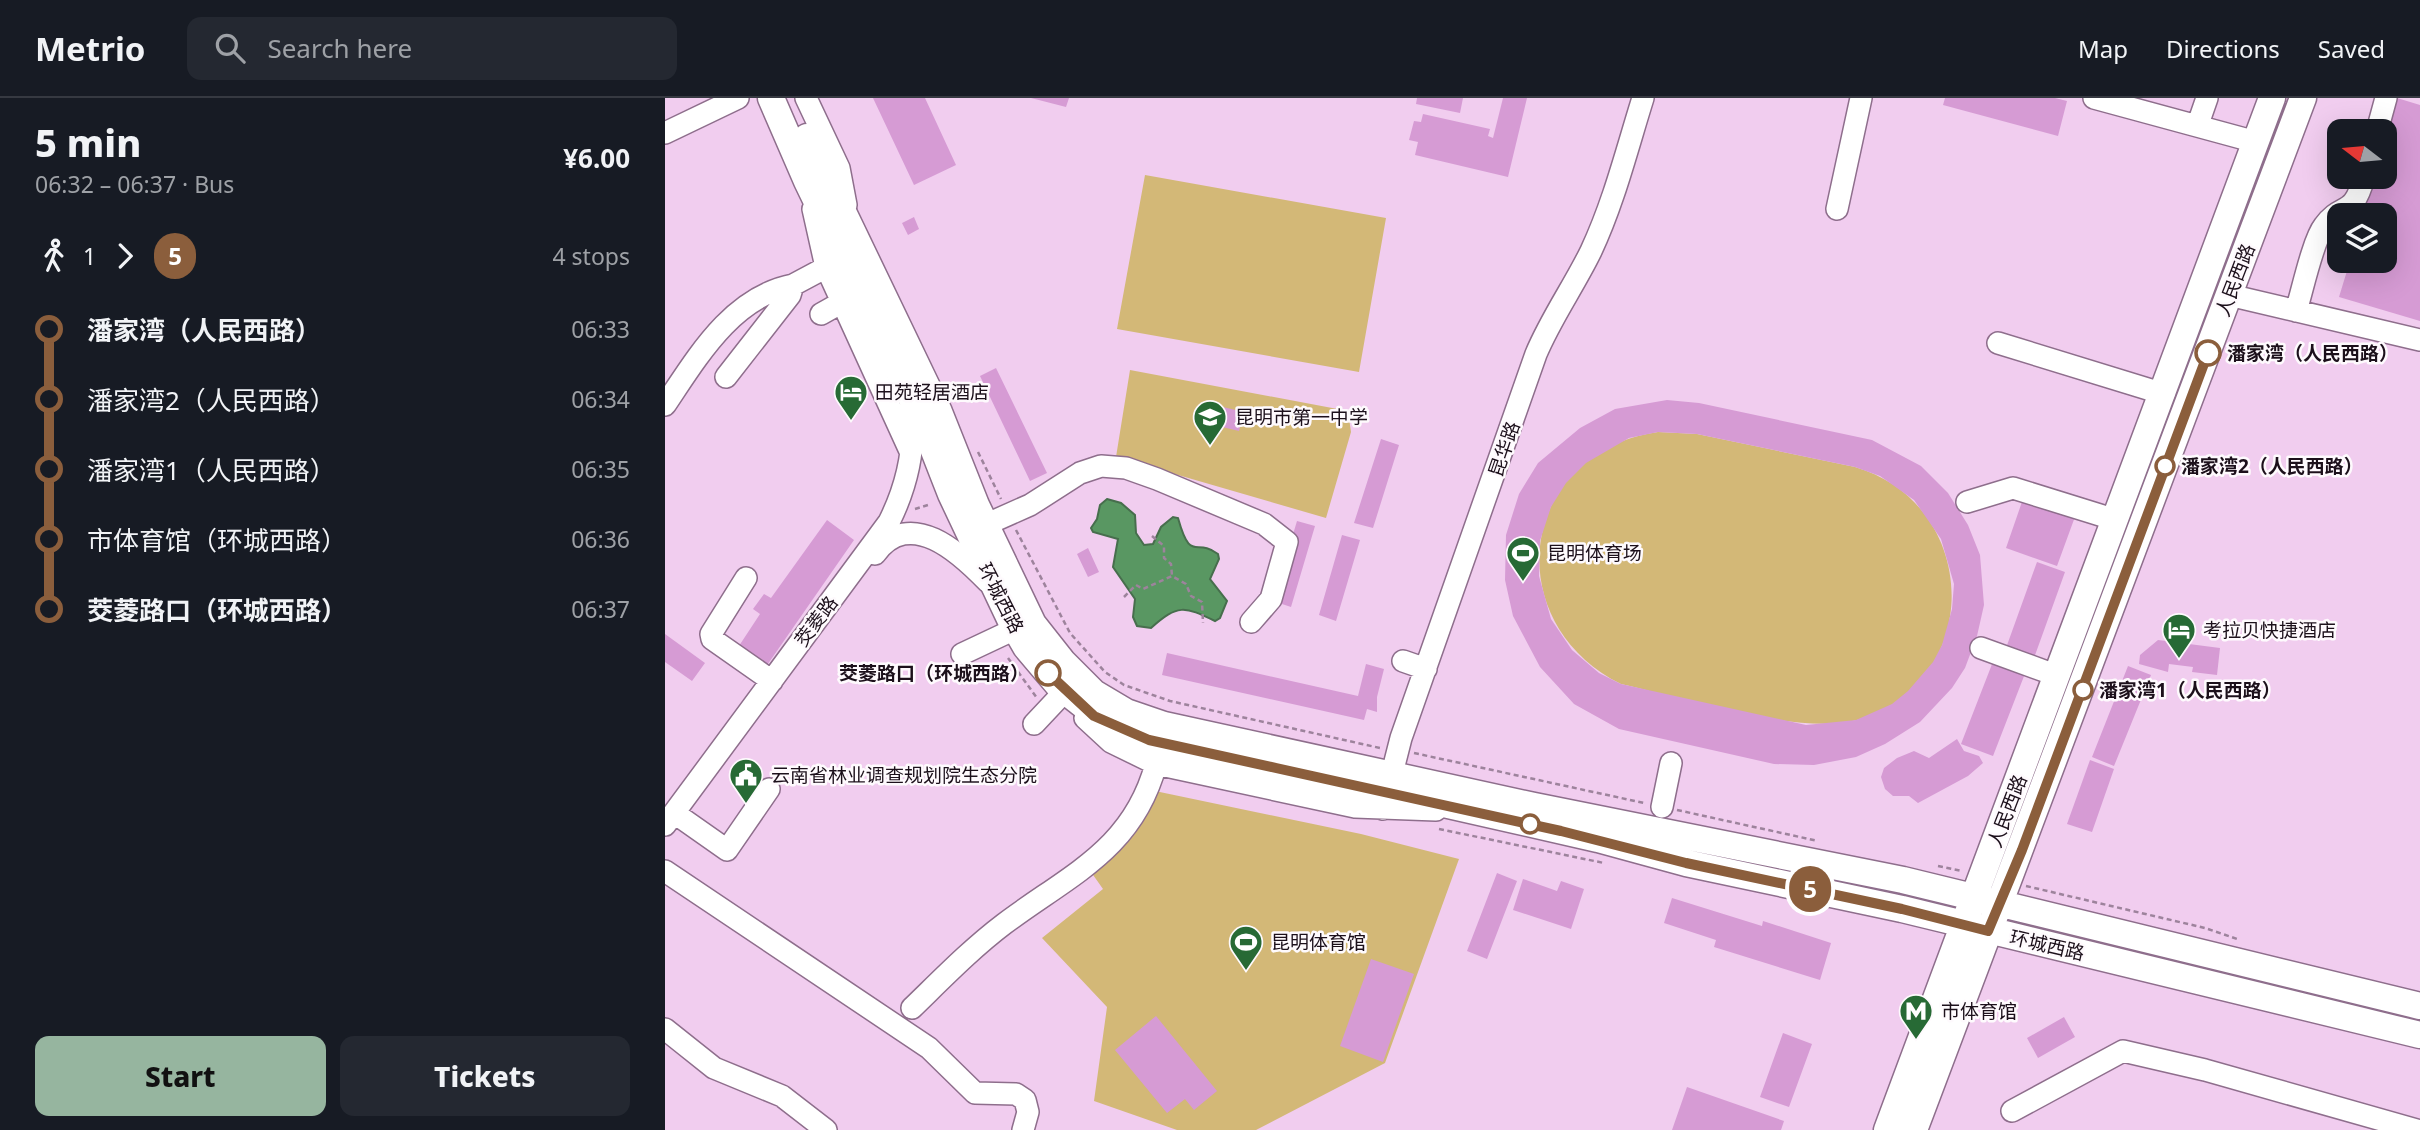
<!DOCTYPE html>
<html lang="en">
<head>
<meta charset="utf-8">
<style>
	:root { --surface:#171b24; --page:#242831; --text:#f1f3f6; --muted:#9ea1a6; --line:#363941; --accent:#96b59f }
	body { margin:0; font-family:"Noto Sans","Noto Sans SC",sans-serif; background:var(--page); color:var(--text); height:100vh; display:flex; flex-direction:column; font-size:26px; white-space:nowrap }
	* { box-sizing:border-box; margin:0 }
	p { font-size:23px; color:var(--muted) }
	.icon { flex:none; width:38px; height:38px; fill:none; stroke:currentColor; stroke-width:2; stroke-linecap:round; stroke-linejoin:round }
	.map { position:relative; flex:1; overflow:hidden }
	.drawer { display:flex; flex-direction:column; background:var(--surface); width:665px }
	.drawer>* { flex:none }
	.badge { padding:0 14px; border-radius:23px; font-size:24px; line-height:46px }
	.needle { width:46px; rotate:286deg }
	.buttons { position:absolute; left:1662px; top:21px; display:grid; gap:14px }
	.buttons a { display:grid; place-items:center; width:70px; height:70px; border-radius:14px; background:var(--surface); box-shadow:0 7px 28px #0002; font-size:35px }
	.map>.badge { position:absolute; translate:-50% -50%; box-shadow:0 0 0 4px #fff }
	.legs { display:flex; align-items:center; gap:10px; height:77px; padding:0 35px; font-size:23px }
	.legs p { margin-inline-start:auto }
	.head { display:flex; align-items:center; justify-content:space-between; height:119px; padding:0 35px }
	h1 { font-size:38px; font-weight:800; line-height:52px }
	.primary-button { display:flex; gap:14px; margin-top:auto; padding:14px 35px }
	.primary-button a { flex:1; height:80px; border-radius:14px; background:var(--accent); color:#111; font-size:28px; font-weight:800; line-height:80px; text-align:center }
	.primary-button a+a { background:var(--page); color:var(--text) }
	ul { padding:0 35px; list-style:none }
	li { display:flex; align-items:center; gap:24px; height:70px; font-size:26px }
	li i { display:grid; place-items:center; width:10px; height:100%; margin:0 9px; background:currentColor }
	li i::after { content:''; width:18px; height:18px; margin:-9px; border:5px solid; border-radius:50%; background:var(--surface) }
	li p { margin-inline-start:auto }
	li:first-child i { background:linear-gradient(#0000 50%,currentColor 0) }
	li:last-child i { background:linear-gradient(currentColor 50%,#0000 0) }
	header { display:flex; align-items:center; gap:42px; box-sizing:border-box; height:98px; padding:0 35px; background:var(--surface); border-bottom:2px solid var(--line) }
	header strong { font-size:33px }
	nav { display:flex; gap:38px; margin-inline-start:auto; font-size:24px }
	.search { width:490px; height:63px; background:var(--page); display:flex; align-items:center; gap:18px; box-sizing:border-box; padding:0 24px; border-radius:14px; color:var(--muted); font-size:26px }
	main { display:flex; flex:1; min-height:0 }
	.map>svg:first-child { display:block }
</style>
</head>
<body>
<header>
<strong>Metrio</strong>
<div class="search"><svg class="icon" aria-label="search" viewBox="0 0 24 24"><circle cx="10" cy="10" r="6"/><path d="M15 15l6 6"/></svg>Search here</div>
<nav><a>Map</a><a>Directions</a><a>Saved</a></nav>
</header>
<main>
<section class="drawer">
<div class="head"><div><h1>5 min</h1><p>06:32 – 06:37 · Bus</p></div><b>¥6.00</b></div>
<div class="legs"><svg class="icon" aria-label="walk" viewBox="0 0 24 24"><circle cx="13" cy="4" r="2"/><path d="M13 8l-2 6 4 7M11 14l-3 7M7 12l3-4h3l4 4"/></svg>1<svg class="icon" aria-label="forward" viewBox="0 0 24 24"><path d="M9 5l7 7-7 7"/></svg><b class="badge" style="background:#8b5e3c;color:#fff">5</b><p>4 stops</p></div>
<ul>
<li><i style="color:#8b5e3c"></i><b>潘家湾（人民西路）</b><p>06:33</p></li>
<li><i style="color:#8b5e3c"></i><span>潘家湾2（人民西路）</span><p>06:34</p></li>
<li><i style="color:#8b5e3c"></i><span>潘家湾1（人民西路）</span><p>06:35</p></li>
<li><i style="color:#8b5e3c"></i><span>市体育馆（环城西路）</span><p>06:36</p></li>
<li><i style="color:#8b5e3c"></i><b>茭菱路口（环城西路）</b><p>06:37</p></li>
</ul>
<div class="primary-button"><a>Start</a><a>Tickets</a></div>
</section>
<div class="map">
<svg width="1755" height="1032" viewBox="0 0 1755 1032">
	<rect width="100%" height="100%" fill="#f1cdef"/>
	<path fill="#d3b877" d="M480,77L721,120L694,274L452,231Z
		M465,272L683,313L686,334L661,420L451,359Z
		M993,334L1032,336L1190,369C1317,406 1320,587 1192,622C1134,638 1017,600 956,586C832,524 853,354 993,334Z
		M490,693L696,736L794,761L720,965L591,1032H512L429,1003L442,909L377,840L438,791L426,774L460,746Z"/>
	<path fill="#599762" stroke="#476e4d" stroke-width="2" d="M442,401L456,405L470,417L471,435L479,447L488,446L496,429L508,419L513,420C526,466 530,439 553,456L554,461L545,481L562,503L555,520L550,523C519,508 513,506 486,530L472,528L468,519L470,501L448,469L453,441L428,434L426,430L432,421L435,407Z"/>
	<path fill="#d69bd4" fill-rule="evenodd" d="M208,0H260L291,67L249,87Z
		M366,0H404L401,9Z
		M752,0H798L795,15L751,6Z
		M838,0H862L843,79L750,57L753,44L744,42L749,23L756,24L758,16L825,31L823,38L828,40Z
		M1280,0H1390L1402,3L1393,38L1278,7Z
		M1732,0L1755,7V223L1674,199L1685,163H1720V117H1698L1709,79H1720V42Z
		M249,119L254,131L243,137L237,125Z
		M331,270L382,375L365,383L315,278Z
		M1002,302L1034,305L1207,342L1256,368L1283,395L1303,427L1315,457L1319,507L1312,538L1300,570L1287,590L1255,624L1220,646L1191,659L1149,667L1109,666L954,631L909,606L875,569L848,518L840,482L841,437L854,396L873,365L915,330L950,311ZM993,334L1032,336L1190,369L1215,378L1249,402L1276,441L1289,486L1287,511L1277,547L1268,564L1243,593L1227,606L1191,622L1141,627L956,586L934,575L907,552L886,521L874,478L875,443L886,409L901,385L921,365L964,340Z
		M541,305L579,314L574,333L536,324Z
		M716,341L734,347L708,430L689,425Z
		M1359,398L1411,416L1392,468L1341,450Z
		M162,422L189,442L98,573L70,554L95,516L88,511L99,496L106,500Z
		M632,423L650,428L626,509L608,503Z
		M677,437L695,442L671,523L654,517Z
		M423,450L434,474L423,479L412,456Z
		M1372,464L1400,474L1369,560L1341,550Z
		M0,536L40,565L27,583L0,564Z
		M1493,542L1555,550L1552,577L1527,574L1528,569L1504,566L1503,574L1474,566L1475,557Z
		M502,555L693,598L701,566L719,571L712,599V614L702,611L699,622L497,577Z
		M1329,561L1361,573L1328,658L1296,646Z
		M1463,568L1486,577L1449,668L1427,659Z
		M1292,641L1299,653L1314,658L1318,665L1303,678L1253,705L1244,698H1228L1220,691L1216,679L1219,670L1232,660L1249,653L1264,660Z
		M1425,662L1449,671L1427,734L1402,726Z
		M832,775L852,783L822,861L802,853Z
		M858,781L892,793L896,783L919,791L906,831L848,812Z
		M1007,800L1097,828L1098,823L1166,845L1155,882L1049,849L1051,842L999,825Z
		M706,861L749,876L718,964L675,948Z
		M491,918L552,993L529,1012L520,1001L502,1015L450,952Z
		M1399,919L1410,939L1373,960L1362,940Z
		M1118,935L1147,946L1124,1009L1095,999Z
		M1022,989L1119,1023L1116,1032H1007Z"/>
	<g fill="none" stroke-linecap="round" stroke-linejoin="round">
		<defs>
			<path id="minor" d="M141,0L174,70L181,107
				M1429,0L1591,44
				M1533,26L1542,0
				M1712,33L1721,0
				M0,35L73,0
				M148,111L161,169L245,353
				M1172,111L1196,0
				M1564,197L1755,242
				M1631,213C1637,194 1648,142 1659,128C1677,103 1688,121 1699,79
				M156,216L188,198
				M1333,245L1499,296
				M61,279L125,197L128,187L173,163
				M0,307C33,258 67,199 128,187
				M1302,404L1348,390L1451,422
				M320,427L365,407L415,375L436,368L461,370L492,381L599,426L622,444L606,501L586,524
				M210,456C245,408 295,455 323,484
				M81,480L46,536L47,541L107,583
				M1316,550L1393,578
				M297,556L350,531
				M738,563L761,571
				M420,620L446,644L491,666L690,709L771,712
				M369,626L400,593
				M997,709L1006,665
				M718,711L736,640L871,256C886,220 909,188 926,153C949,104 962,51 978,0
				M15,719L62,752L104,691
				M0,727L224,424C242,388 251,347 246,307
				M0,773L264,950L310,995L351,996L360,1002L363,1014L358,1032
				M247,910C277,881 306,851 339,826C404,777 468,752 491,666
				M0,931L49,970L117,998L161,1032
				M1347,1013L1458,953L1540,972L1752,1032"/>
			<path id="major" d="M106,0L142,83L257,322L286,396L346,523L361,549L394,588L441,625L496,645L686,685L933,741L1021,765L1237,811L1755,937
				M142,39L274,314L311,407L368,526L398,564L429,595L461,614L499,627L869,708L1238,782L1755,908
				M1222,1032L1607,0
				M1249,1032L1638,0"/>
		</defs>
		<use href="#minor" stroke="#8e6e8c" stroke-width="24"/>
		<use href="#major" stroke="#8e6e8c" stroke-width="29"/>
		<path stroke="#9d839c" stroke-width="2.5" stroke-dasharray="5 3.5" stroke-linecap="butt" d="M313,354L336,401
			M250,411L263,407
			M351,432L405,535L440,574L459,587L505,603L715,650
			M487,438L499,448V460L506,466L507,478
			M459,499L471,487L478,491L507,478L521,486L526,498L537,504L538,525
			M343,560L372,600
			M749,655L979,705
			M1012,712L1153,743
			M774,731L939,765
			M1273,768L1297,773
			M1361,788L1540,830L1575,842"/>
		<use href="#minor" stroke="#fff" stroke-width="21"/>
		<use href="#major" stroke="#fff" stroke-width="26"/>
	</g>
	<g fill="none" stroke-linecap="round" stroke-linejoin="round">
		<defs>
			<path id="line-1" d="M383,575L429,618L484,642L896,733L1021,765L1237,811L1323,833L1357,752L1543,255"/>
		</defs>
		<use href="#line-1" stroke="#fff" stroke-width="16"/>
		<use href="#line-1" stroke="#8b5e3c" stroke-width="10"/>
	</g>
	<defs>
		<symbol id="hotel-pin" viewBox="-11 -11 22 30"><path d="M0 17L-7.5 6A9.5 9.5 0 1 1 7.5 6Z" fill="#276a35" stroke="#fefafd"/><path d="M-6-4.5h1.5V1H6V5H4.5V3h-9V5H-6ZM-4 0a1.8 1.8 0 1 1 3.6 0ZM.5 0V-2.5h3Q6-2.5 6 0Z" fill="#fff"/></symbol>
		<symbol id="school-pin" viewBox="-11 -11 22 30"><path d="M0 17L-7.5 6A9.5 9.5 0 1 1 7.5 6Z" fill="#276a35" stroke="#fefafd"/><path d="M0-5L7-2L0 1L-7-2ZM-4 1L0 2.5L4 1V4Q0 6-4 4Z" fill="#fff"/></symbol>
		<symbol id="stadium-pin" viewBox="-11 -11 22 30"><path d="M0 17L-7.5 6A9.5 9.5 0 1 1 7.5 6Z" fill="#276a35" stroke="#fefafd"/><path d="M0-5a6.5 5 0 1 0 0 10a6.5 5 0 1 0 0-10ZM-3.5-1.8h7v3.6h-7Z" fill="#fff"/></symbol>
		<symbol id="civic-pin" viewBox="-11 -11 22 30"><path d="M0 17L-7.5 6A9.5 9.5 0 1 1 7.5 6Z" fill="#276a35" stroke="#fefafd"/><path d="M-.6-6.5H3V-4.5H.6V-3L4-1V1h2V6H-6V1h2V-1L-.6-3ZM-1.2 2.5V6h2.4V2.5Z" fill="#fff"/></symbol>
		<symbol id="metro-pin" viewBox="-11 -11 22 30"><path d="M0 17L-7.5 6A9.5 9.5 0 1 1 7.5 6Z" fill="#276a35" stroke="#fefafd"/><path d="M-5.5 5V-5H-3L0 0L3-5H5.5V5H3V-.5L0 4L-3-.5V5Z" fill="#fff"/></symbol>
	</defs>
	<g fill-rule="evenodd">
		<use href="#hotel-pin" x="167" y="275" width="38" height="52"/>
		<use href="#school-pin" x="526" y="300" width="38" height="52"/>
		<use href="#stadium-pin" x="839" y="436" width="38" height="52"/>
		<use href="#hotel-pin" x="1495" y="513" width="38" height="52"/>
		<use href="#civic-pin" x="62" y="658" width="38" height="52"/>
		<use href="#stadium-pin" x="562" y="825" width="38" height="52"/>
		<use href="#metro-pin" x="1232" y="894" width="38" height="52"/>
	</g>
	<g fill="#fff" stroke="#8b5e3c" stroke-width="3.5">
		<circle cx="1543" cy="255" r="12"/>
		<circle cx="1500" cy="368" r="9"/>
		<circle cx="383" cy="575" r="12"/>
		<circle cx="1418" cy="592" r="9"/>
		<circle cx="865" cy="726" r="9"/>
	</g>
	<g text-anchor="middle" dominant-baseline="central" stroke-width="5" stroke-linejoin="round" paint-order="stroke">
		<g font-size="19" fill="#1c101b" stroke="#fefafd">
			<text transform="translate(1570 182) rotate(-69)">人民西路</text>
			<text transform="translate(839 351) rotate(-71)">昆华路</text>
			<text transform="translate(336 500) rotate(63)">环城西路</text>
			<text transform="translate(151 523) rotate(-53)">茭菱路</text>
			<text transform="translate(1342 713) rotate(-69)">人民西路</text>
			<text transform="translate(1382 847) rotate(13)">环城西路</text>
		</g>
		<g font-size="19" font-weight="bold" fill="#1c101b" stroke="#fefafd" text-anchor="start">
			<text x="1562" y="255">潘家湾（人民西路）</text>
			<text x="1516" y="368">潘家湾2（人民西路）</text>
			<text x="364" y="575" text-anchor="end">茭菱路口（环城西路）</text>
			<text x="1434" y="592">潘家湾1（人民西路）</text>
		</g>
		<g font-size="19" fill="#1c101b" stroke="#fefafd" text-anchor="start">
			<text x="210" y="294">田苑轻居酒店</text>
			<text x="570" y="319">昆明市第一中学</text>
			<text x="882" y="455">昆明体育场</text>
			<text x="1538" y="532">考拉贝快捷酒店</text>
			<text x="106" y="677">云南省林业调查规划院生态分院</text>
			<text x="606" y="844">昆明体育馆</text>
			<text x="1276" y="913">市体育馆</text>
		</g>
	</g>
</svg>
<div class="buttons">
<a><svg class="needle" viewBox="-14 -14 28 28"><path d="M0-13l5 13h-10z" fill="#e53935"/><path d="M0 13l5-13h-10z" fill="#9ea1a6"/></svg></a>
<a><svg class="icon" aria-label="layers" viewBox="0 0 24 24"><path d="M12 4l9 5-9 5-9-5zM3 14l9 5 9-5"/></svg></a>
</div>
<b class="badge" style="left:1145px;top:791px;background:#8b5e3c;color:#fff">5</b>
</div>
</main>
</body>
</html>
